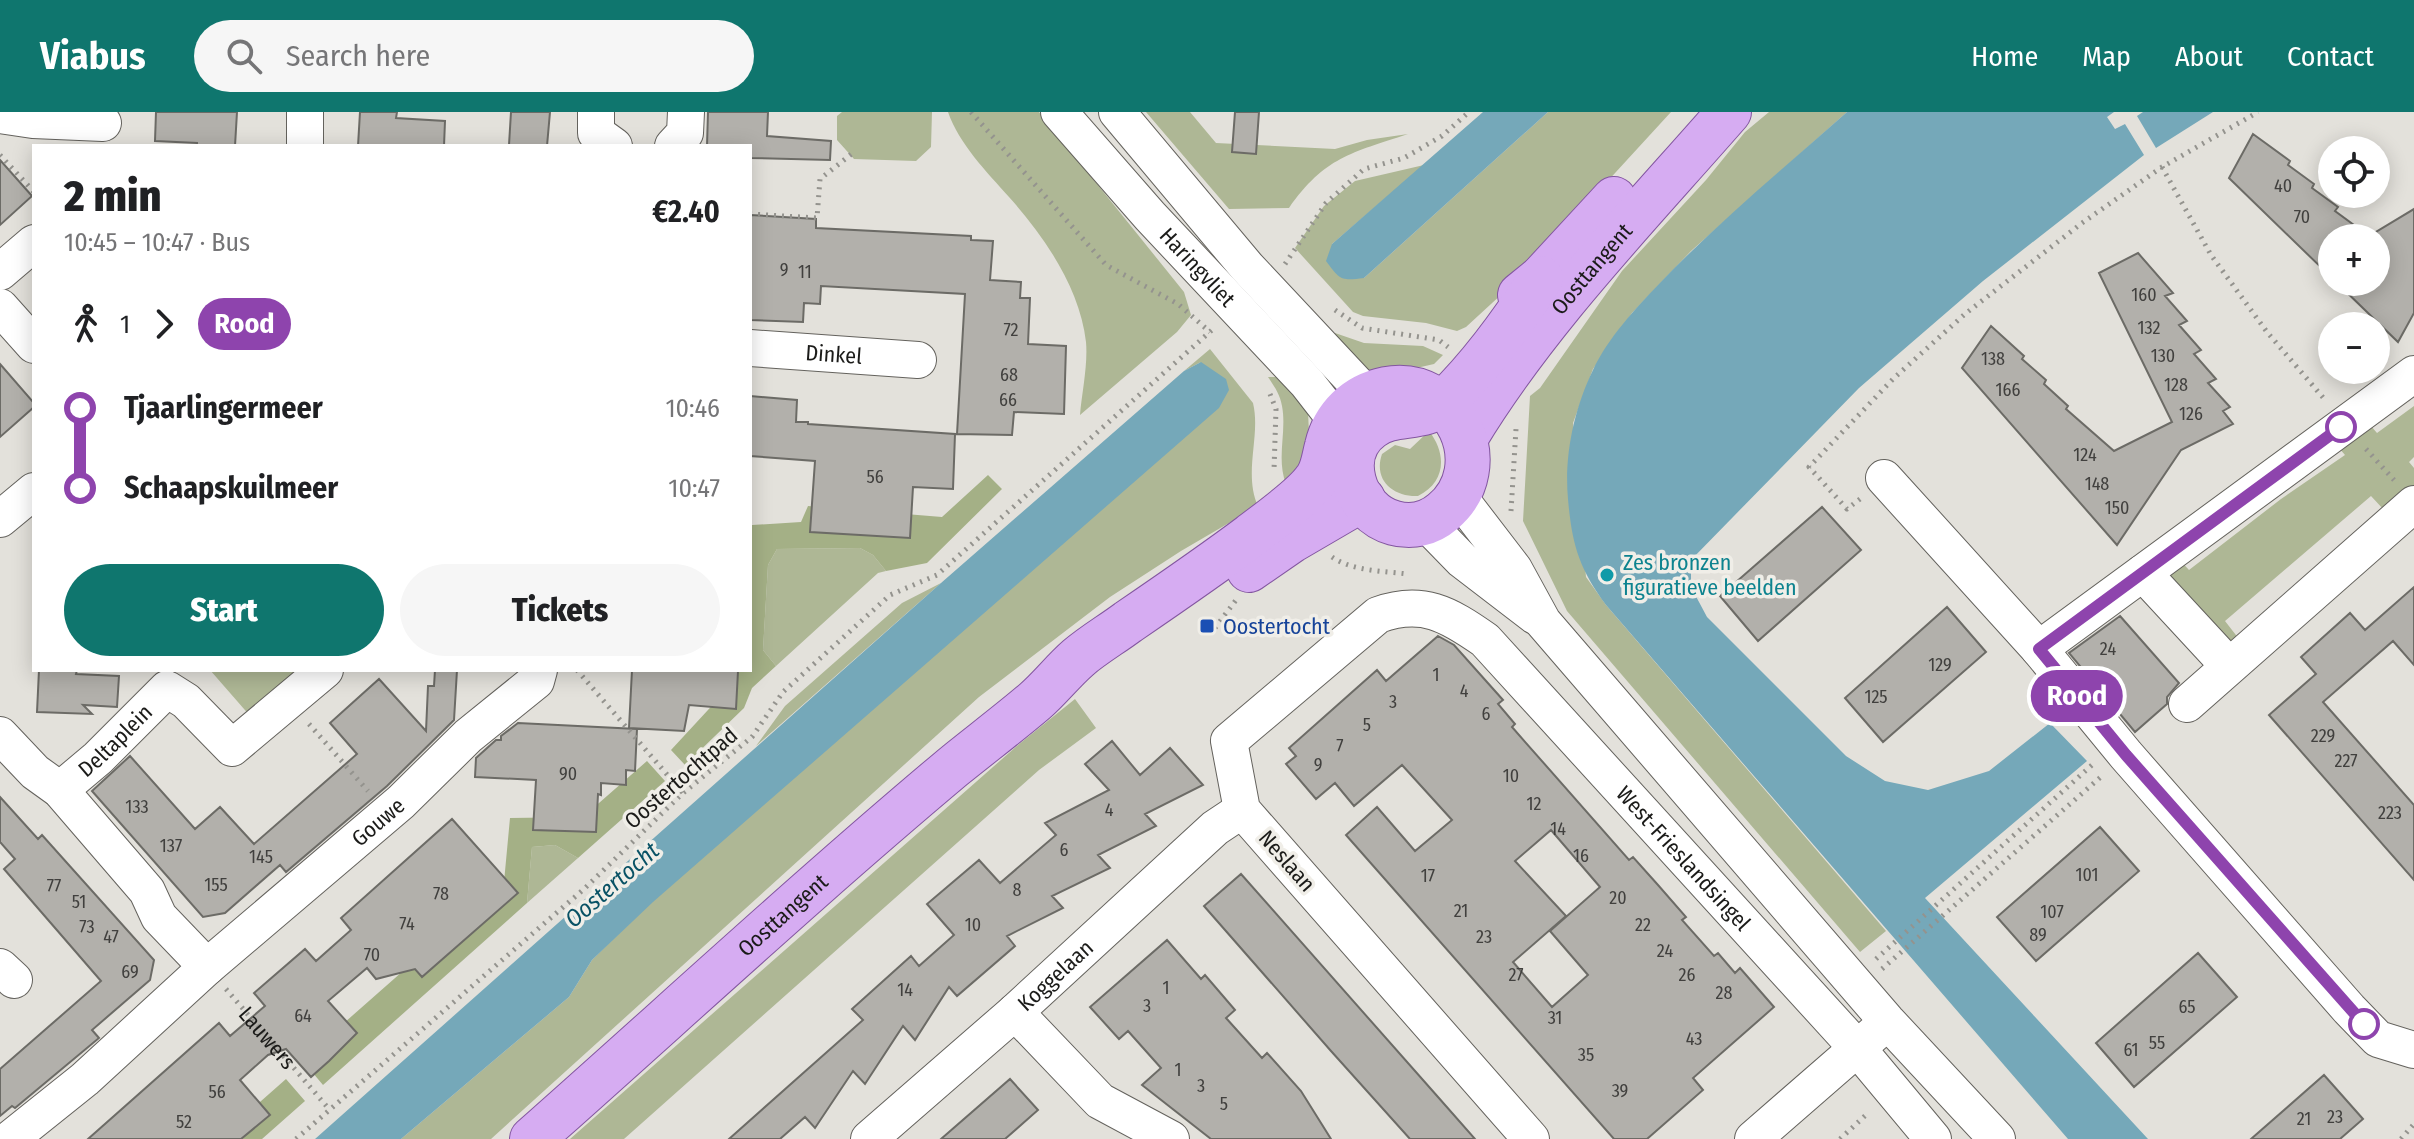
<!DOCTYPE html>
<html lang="en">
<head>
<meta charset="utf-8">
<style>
	:root { --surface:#fff; --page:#f6f6f6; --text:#202124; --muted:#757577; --accent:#0f766e }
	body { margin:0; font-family:"Fira Sans Condensed",sans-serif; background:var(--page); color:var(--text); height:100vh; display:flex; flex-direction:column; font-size:30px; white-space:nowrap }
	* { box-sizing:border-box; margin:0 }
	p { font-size:26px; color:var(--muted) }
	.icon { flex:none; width:44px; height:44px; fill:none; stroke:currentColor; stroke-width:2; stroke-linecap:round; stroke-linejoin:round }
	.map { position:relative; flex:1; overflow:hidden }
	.details { position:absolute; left:32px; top:32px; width:720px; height:528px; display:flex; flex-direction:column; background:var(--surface); border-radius:0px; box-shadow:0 4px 20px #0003 }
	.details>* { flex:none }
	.badge { padding:0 16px; border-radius:26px; font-size:28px; line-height:52px }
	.buttons { position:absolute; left:2318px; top:24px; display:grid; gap:16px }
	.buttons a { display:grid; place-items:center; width:72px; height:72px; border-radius:50%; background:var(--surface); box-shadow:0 4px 20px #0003; font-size:40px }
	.map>.badge { position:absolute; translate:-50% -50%; box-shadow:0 0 0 4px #fff }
	.legs { display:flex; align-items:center; gap:12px; height:88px; padding:0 32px; font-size:26px }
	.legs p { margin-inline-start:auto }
	.headline { display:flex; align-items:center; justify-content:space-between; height:136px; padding:0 32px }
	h1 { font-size:44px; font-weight:800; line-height:60px }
	.cta { display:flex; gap:16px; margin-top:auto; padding:16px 32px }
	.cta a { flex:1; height:92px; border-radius:48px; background:var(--accent); color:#fff; font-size:32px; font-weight:800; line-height:92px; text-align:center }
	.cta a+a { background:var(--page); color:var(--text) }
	ul { padding:0 32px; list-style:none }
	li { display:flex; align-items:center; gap:28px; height:80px; font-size:30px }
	li i { display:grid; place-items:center; width:12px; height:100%; margin:0 10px; background:currentColor }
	li i::after { content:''; width:20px; height:20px; margin:-10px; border:6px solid; border-radius:50%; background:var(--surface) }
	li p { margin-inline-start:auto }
	li:first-child i { background:linear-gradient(#0000 50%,currentColor 0) }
	li:last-child i { background:linear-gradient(currentColor 50%,#0000 0) }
	header { display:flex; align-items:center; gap:48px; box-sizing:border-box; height:112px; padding:0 40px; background:var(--accent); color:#fff }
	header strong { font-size:38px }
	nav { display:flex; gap:44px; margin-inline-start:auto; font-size:28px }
	.search { width:560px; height:72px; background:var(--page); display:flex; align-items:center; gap:20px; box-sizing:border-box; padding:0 28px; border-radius:44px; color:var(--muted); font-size:30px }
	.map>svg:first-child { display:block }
</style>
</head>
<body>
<header>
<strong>Viabus</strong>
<div class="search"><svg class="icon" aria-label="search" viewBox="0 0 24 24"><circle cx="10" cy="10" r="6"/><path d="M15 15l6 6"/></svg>Search here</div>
<nav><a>Home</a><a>Map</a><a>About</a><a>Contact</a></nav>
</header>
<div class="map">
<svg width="2414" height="1027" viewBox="0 0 2414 1027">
	<rect width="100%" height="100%" fill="#e3e1db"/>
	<path fill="#aeb795" d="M842,0H932L931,35L916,49L854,47L837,28V4Z
		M948,0H1039L1184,180L1191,203L1177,220L1080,303C1082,280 1088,253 1086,230C1080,176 1044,124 1009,85C987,60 959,32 948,0Z
		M1146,0H1190L1216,31L1335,37L1367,28L1408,22C1351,41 1325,45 1289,96L1229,97Z
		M1548,0H1671L1516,169L1466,215L1457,219L1426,211L1363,204L1353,200L1295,136L1324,94L1355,69L1424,53L1332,132L1364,166Z
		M1769,0H1847L1691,139L1632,201L1593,257L1573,311L1586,465L1606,493L1886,819L1860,840L1567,499L1523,409L1530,284L1540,276L1622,159L1706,68L1745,20Z
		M1335,221L1364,231L1423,234L1443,243L1434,252L1412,257L1372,259L1361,255L1333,229Z
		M1210,237L1253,291C1261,324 1243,361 1258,394L1181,439L1110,485L979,585L491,1027H401L569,885L592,848L1201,250L1184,259Z
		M1268,265H1286L1308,299L1309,322L1305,350L1286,372C1276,346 1287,320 1282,294C1280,282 1274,274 1268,265Z
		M2414,294V345L2409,350L2414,356V373L2384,398L2371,384L2225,509L2239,527L2226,537L2156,457L2175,443L2189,458L2281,387L2345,343L2333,329L2364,306L2377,321Z
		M1429,319C1447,342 1446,370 1418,384C1393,385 1373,368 1382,342L1395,333L1410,337Z
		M860,436L873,443L886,459L878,461L776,554L763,538L768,453L777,437Z
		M941,471L756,634L785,594L902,491Z
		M210,558H306L251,605Z
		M1075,587L1096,616L1039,658L624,1027H570L1018,633Z
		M555,733L578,746L527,791L532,735Z"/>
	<path fill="#a4b086" d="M988,363L1002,377L927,451L886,459L873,443L860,436L777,437L768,453L763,538L776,554L752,576L744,596L685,653L671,638L732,572L734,558H750L752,413L801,410L808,394L942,405Z
		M647,649L665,669L578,746L555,733L532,735L527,791L323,973L302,948L504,770L510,706L583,705Z
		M286,967L305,989L262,1027H218Z"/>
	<path fill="#75a8b9" d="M1483,0H1548L1364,166C1341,169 1340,168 1326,149L1332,132Z
		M1847,0H2114L2107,5L2115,17L2125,12L2144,43L1983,169L1859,276L1691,448V475L1707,505L1846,644L1885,669L1928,678L1989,659L2050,611L2087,649L1925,786L2148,1027H2068L1606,493C1579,456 1572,433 1568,387C1564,344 1574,297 1593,258C1608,226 1635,197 1659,172C1718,110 1784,56 1847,0Z
		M2143,0H2213L2156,36L2137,4Z
		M1201,250L1226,267L1229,278L1219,296L653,790L592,848L569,885L401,1027H315L941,471L1184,259Z"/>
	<path fill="#b2b0ab" stroke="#6c6b66" stroke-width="2" fill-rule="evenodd" d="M156,0H237L235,34H197V31L155,29Z
		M360,0H397L396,6L445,9L444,34H358Z
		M511,0H550L547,34L509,33Z
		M708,0H768L767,24L831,29L830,48L750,46V34H707Z
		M1235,0H1259L1256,42L1232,40Z
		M2253,22L2290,49L2288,53L2314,72L2312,76L2338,95L2335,99L2369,124L2414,97V201L2398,230L2336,170H2376V126H2332V166L2229,66Z
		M0,48L32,84L0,113Z
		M750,103L816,107V116L971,124V128L993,129L990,168L1021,170L1020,186H1030L1028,232L1066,234L1064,302L1014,300L1012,323L957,322L965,182L821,174L820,192L804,191L803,210L750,208Z
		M2138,141L2173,181L2165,184L2187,209L2179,213L2201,238L2194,242L2216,267L2208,271L2230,295L2223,299L2233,312L2181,338L2117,433L1962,256L1991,214L2024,244L2022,247L2046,268L2044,272L2068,294L2066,297L2114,339L2172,310L2099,161Z
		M0,252L34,291V295L0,325Z
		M750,284L797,288L796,310H808V312L955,322L953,377L913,375L910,426L810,420L815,349L750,344Z
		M1822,395L1861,438L1758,529L1720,484Z
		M2414,475V553L2393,529L2323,590L2414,693V768L2269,603L2316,562L2301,545L2350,501L2365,518Z
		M1947,495L1986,540L1883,630L1845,586Z
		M2120,504L2179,571L2167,585V592L2135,620L2069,541Z
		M1438,524L1454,533L1503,588L1498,592L1515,612L1512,615L1629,748L1633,745L1658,773L1686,805L1682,808L1714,844L1718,841L1735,861L1740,856L1774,895L1693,966L1703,978L1647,1027H1614L1346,723L1377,695L1415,739L1452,708L1402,653L1354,694L1335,671L1316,687L1286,652L1296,644L1289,636L1377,558L1386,569ZM1551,718L1600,775L1550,819L1588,863L1552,895L1513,850L1566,804L1515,749Z
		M39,558H77L76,562L119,564L117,595L83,593L92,602L37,600Z
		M435,558H457L454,608L387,674L286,760L280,753L225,801L203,805L92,679L130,644L195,717L220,695L254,732L357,642L330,611L379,567L426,619L428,574H434Z
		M632,558L738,559L736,597L689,593L684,619L629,616Z
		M518,611L637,617L635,659L626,658V673L601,671V683L598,682L596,720L533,718L536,668L475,665L476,646L496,628H501V624Z
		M1112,629L1140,663L1170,636L1203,673L1145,702L1156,714L1098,743L1110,756L1052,784L1063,796L1007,824L1015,834L957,884L949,875L915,928L903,914L865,972L853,959L815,1016L805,1005L780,1027H729L863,908L852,897L911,844L919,854L954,823L927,792L979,748L1000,771L1056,723L1045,711L1109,678L1085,652Z
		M0,685L38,727L42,723L154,848L150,868L92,918L99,926L15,996L12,994L0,1004V957L101,869L4,757L15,747L0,730Z
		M452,707L518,781L422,865L415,857L376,867L367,856L328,889L357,921L329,949L311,965L286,937L268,943L240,968L270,1003L241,1027H88L219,911L230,924L265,894L254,881L305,837L316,849L351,818L341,806Z
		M2100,715L2139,759L2036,849L1997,805Z
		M1241,762L1438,985L1475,1027H1410L1331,939L1204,794Z
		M1167,828L1201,867L1205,863L1235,898L1226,906L1262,946L1267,941L1301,979L1331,1027H1211L1142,973L1161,956L1128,919L1119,927L1090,895Z
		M2198,841L2237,885L2134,975L2096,931Z
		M2324,963L2363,1007L2340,1027H2251Z
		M1010,967L1038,998L1005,1027H941Z"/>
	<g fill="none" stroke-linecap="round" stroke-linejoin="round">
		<defs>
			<g id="minor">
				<path d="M305,0V34"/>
				<path d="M596,0V21L614,34"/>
				<path id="s2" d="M1059,0L1150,104L1307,271L1353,330"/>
				<path d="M1117,0L1247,155L1367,283"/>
				<path d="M0,3L33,8L103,11"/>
				<path d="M673,34L685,21L686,0"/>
				<path d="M0,160L34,131"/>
				<path d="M0,195L34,233"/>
				<path id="s3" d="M750,236L918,248"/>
				<path d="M1884,366L2039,537L2126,643L2349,897L2378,927L2414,938"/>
				<path d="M1458,384L1514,457L1543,510L1887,909L1997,1027"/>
				<path d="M0,407L34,379"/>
				<path d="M1426,411L1462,448L1535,504"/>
				<path d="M2143,461L2229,554"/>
				<path d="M2039,537L2414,262"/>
				<path d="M2187,592L2414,392"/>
				<path d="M0,623L35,660L60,678L147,779L159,805L207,855"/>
				<path id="s4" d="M60,678L98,646L167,577L186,589L232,636L325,558"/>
				<path d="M0,855L14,868"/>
				<path d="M1015,900L1100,989L1171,1027"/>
				<path id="s5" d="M10,1027L85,967L207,855L401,690L468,624L536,569L539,558"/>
				<path id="s6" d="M869,1027L1015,900L1215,716L1242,698"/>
				<path id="s7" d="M1531,1027L1242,698L1229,629L1378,503C1422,487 1448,502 1485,528L1858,937L1933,1027"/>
				<path d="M1753,1027L1876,920"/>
			</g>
			<g id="major">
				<path d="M1520,183L1541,166L1614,87"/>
				<path id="s8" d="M1466,325C1536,209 1640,102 1729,0"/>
				<path d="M1249,458L1291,429L1363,387"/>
				<path id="s9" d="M532,1027C672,903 810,775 953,655C980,633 1008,612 1035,589C1050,576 1063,559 1078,546C1093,533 1112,522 1128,510C1169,482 1210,454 1250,424C1268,410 1304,385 1316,367C1323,358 1324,345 1327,334C1334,304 1356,283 1386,277C1455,264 1497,355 1443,400C1429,412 1412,416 1394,411C1353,400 1335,341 1372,315C1394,298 1423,310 1444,290C1482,253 1513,210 1541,166"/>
			</g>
		</defs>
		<use href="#minor" stroke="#64625d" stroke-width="38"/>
		<use href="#major" stroke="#8356a0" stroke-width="46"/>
		<g stroke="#94938e" stroke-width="5" stroke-dasharray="2 6" stroke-linecap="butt">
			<path d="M971,0L1106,153L1178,192L1210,220"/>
			<path d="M0,43L34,80"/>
			<path d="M2162,55L2211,143L2267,220L2326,289"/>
			<path d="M750,102L817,106L820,67L854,40"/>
			<path d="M1285,152L1326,91L1364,57L1404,46L1442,24L1469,0"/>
			<path d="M1335,198L1362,216L1439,228L1448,235"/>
			<path d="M1270,282L1276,297L1274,358"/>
			<path d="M2366,337L2394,368"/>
			<path d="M1860,387L1847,397L1809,355L1894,266L1965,202L2082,111L2162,55L2258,0"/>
			<path d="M1511,399L1516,317"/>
			<path d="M1332,445C1352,459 1383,459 1407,462"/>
			<path d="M1215,516L1236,488"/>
			<path d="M577,558L683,681"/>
			<path d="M309,612L368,679"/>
			<path d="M1876,847L2092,653"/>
			<path d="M1882,857L2103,663"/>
			<path id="s1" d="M226,877L329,997"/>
			<path d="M296,1027L584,777L683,681L752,625L783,580L890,483L937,463L1212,218"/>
			<path d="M1840,1027L1868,1001"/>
			<path d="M2401,1027L2414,1012"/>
		</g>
		<use href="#minor" stroke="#fff" stroke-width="36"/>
		<use href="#major" stroke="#d6acf2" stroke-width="44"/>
	</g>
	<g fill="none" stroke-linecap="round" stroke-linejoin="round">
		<defs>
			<path id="line-1" d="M2341,315L2039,537L2126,643L2364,912"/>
		</defs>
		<use href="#line-1" stroke="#fff" stroke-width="18"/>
		<use href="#line-1" stroke="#8e44ad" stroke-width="12"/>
	</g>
	<g fill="#fff" stroke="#8e44ad" stroke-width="4">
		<circle cx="2341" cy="315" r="14"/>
		<circle cx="2364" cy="912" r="14"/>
	</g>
	<circle fill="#0f9aa8" stroke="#f0eee8" stroke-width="3" cx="1607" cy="463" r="8"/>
	<rect fill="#1a4fb4" stroke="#f0eee8" stroke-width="3" x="1199" y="506" width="16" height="16" rx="4"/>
	<g text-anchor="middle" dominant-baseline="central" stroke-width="7" stroke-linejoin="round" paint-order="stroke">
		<g font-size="18" fill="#41403e">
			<text x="2283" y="74">40</text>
			<text x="2302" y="105">70</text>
			<text x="784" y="158">9</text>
			<text x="805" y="160">11</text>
			<text x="2144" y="183">160</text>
			<text x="2149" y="216">132</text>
			<text x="1011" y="218">72</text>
			<text x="2163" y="244">130</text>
			<text x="1993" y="247">138</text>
			<text x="1009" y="263">68</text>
			<text x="2176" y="273">128</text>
			<text x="2008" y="278">166</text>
			<text x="1008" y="288">66</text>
			<text x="2191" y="302">126</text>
			<text x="2085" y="343">124</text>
			<text x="875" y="365">56</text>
			<text x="2097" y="372">148</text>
			<text x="2117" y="396">150</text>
			<text x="2108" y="537">24</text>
			<text x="1940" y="553">129</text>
			<text x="1436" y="563">1</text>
			<text x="1464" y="579">4</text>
			<text x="1876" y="585">125</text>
			<text x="1393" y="590">3</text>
			<text x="1486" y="602">6</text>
			<text x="1367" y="613">5</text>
			<text x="2323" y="624">229</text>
			<text x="1340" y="634">7</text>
			<text x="2346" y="649">227</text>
			<text x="1318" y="653">9</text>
			<text x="568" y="662">90</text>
			<text x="1511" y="664">10</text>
			<text x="1534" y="692">12</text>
			<text x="137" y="695">133</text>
			<text x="1109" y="698">4</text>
			<text x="2390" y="701">223</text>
			<text x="1558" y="717">14</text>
			<text x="171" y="734">137</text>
			<text x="1064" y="738">6</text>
			<text x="1581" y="744">16</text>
			<text x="261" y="745">145</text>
			<text x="2087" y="763">101</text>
			<text x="1428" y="764">17</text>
			<text x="216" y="773">155</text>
			<text x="54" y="774">77</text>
			<text x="1017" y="778">8</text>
			<text x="441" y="782">78</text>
			<text x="1618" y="786">20</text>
			<text x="79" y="790">51</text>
			<text x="1461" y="799">21</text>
			<text x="2052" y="800">107</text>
			<text x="407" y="812">74</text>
			<text x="973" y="813">10</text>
			<text x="1643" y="813">22</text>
			<text x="87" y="815">73</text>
			<text x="2038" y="823">89</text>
			<text x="111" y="825">47</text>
			<text x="1484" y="825">23</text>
			<text x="1665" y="839">24</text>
			<text x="372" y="843">70</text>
			<text x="130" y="860">69</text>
			<text x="1516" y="863">27</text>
			<text x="1687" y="863">26</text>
			<text x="1166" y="876">1</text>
			<text x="905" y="878">14</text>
			<text x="1724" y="881">28</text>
			<text x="1147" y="894">3</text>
			<text x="2187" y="895">65</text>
			<text x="303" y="904">64</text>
			<text x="1555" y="906">31</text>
			<text x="1694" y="927">43</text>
			<text x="2157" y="931">55</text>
			<text x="2131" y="938">61</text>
			<text x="1586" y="943">35</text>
			<text x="1178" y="958">1</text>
			<text x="1201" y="974">3</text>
			<text x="1620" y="979">39</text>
			<text x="217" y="980">56</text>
			<text x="1224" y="992">5</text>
			<text x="2335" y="1005">23</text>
			<text x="2304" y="1007">21</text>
			<text x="184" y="1010">52</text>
		</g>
		<g font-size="22" fill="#1b1b19" stroke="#f0eee8">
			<text stroke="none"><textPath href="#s2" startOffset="208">Haringvliet</textPath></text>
			<text stroke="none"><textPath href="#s8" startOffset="210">Oosttangent</textPath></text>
			<text stroke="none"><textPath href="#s3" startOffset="84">Dinkel</textPath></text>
			<text stroke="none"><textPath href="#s4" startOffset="74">Deltaplein</textPath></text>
			<text transform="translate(681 666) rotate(-41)">Oostertochtpad</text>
			<text stroke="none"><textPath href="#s5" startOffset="486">Gouwe</textPath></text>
			<text stroke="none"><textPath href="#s7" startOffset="1114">West-Frieslandsingel</textPath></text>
			<text transform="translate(1287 749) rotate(49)">Neslaan</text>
			<text stroke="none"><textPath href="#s9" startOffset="336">Oosttangent</textPath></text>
			<text stroke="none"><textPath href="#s6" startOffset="248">Koggelaan</textPath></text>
			<text stroke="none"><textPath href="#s1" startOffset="64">Lauwers</textPath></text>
		</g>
		<g font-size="22" fill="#0d838f" stroke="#f0eee8" text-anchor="start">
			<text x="1623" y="450">Zes bronzen<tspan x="1623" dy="25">figuratieve beelden</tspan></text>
		</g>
		<g font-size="22" fill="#164399" stroke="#f0eee8" text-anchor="start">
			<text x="1223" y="514">Oostertocht</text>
		</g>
		<g font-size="24" font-style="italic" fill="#095265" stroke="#f0eee8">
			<text transform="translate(612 773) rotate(-41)">Oostertocht</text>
		</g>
	</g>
</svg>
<div class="buttons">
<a><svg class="icon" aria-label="locate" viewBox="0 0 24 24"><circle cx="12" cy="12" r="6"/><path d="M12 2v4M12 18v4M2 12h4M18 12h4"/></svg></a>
<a>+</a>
<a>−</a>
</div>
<b class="badge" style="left:2077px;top:584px;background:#8e44ad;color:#fff">Rood</b>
<section class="details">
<div class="headline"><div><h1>2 min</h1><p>10:45 – 10:47 · Bus</p></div><b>€2.40</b></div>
<div class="legs"><svg class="icon" aria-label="walk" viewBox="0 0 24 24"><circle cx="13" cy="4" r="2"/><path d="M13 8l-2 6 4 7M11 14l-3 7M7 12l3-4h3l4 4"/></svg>1<svg class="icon" aria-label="forward" viewBox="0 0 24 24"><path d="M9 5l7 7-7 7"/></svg><b class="badge" style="background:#8e44ad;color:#fff">Rood</b></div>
<ul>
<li><i style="color:#8e44ad"></i><b>Tjaarlingermeer</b><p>10:46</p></li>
<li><i style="color:#8e44ad"></i><b>Schaapskuilmeer</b><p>10:47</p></li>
</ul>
<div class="cta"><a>Start</a><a>Tickets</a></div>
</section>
</div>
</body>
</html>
